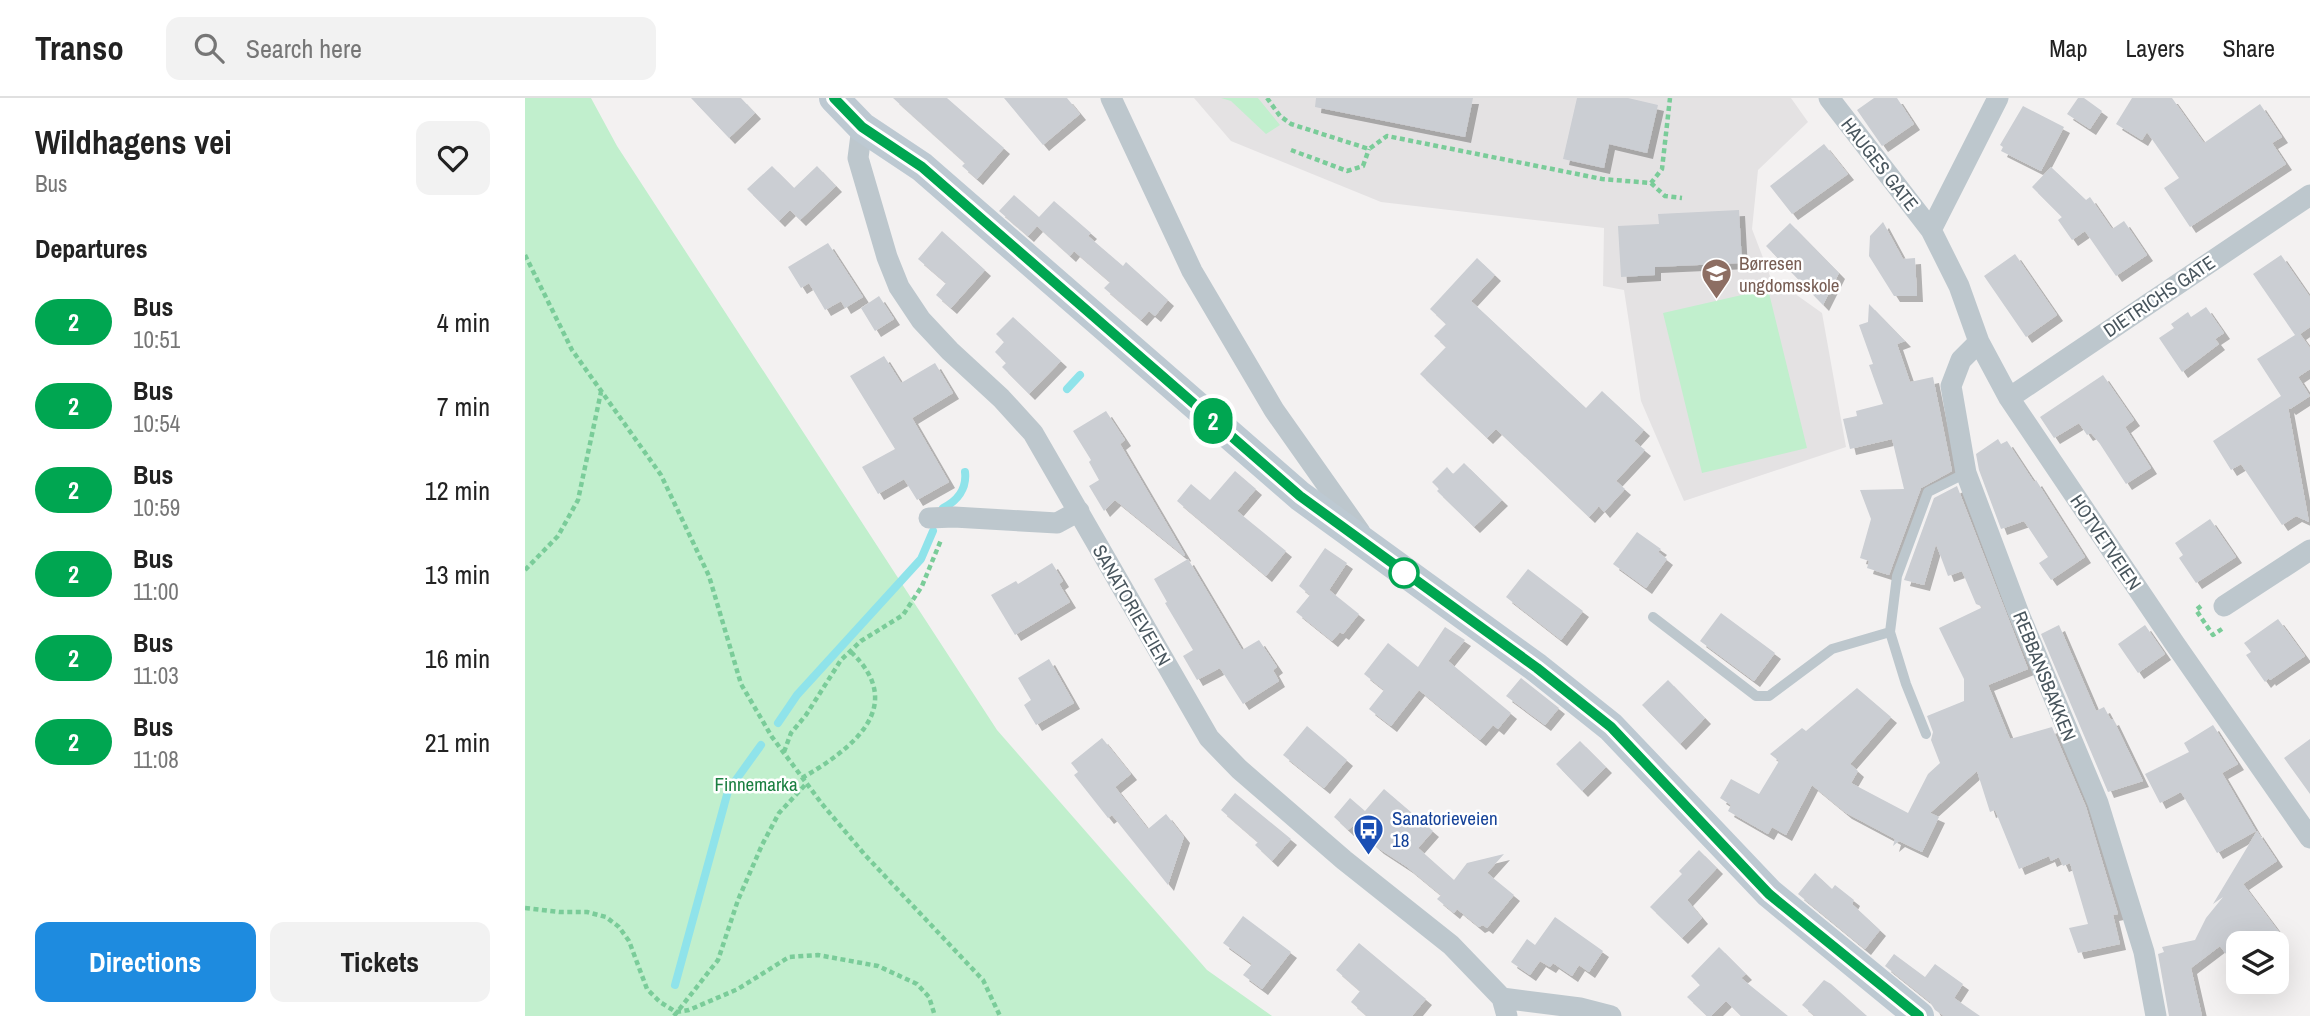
<!DOCTYPE html>
<html lang="en">
<head>
<meta charset="utf-8">
<style>
	:root { --surface:#fff; --page:#f2f2f2; --text:#222; --muted:#767676; --line:#e0e0e0; --accent:#1e8bdf }
	body { margin:0; font-family:"Archivo Narrow",sans-serif; background:var(--page); color:var(--text); height:100vh; display:flex; flex-direction:column; font-size:26px; white-space:nowrap }
	* { box-sizing:border-box; margin:0 }
	p { font-size:23px; color:var(--muted) }
	.icon { flex:none; width:38px; height:38px; fill:none; stroke:currentColor; stroke-width:2; stroke-linecap:round; stroke-linejoin:round }
	.map { position:relative; flex:1; overflow:hidden }
	.sheet { display:flex; flex-direction:column; background:var(--surface); width:525px }
	.sheet>* { flex:none }
	.badge { padding:0 14px; border-radius:23px; font-size:24px; line-height:46px }
	.tools { position:absolute; left:1701px; top:833px; display:grid; gap:14px }
	.tools a { display:grid; place-items:center; width:63px; height:63px; border-radius:14px; background:var(--surface); box-shadow:0 7px 28px #0002; font-size:35px }
	.map>.badge { position:absolute; translate:-50% -50%; box-shadow:0 0 0 4px #fff }
	h2 { padding:0 35px; font-size:26px; line-height:63px }
	.round { display:grid; place-items:center; flex:none; width:74px; height:74px; border-radius:14px; background:var(--page) }
	.overview { display:flex; align-items:center; justify-content:space-between; height:119px; padding:0 35px }
	h1 { font-size:33px; font-weight:700; line-height:52px }
	.primary-button { display:flex; gap:14px; margin-top:auto; padding:14px 35px }
	.primary-button a { flex:1; height:80px; border-radius:14px; background:var(--accent); color:#fff; font-size:28px; font-weight:700; line-height:80px; text-align:center }
	.primary-button a+a { background:var(--page); color:var(--text) }
	ul { padding:0; list-style:none }
	li { display:flex; align-items:center; gap:21px; height:84px; padding:0 35px }
	li div { flex:1 }
	li b { display:block; font-size:26px }
	li em { font-style:normal }
	li .badge { min-width:77px; font-weight:700; text-align:center }
	header { display:flex; align-items:center; gap:42px; box-sizing:border-box; height:98px; padding:0 35px; background:var(--surface); border-bottom:2px solid var(--line) }
	header strong { font-size:33px }
	nav { display:flex; gap:38px; margin-inline-start:auto; font-size:24px }
	.search { width:490px; height:63px; background:var(--page); display:flex; align-items:center; gap:18px; box-sizing:border-box; padding:0 24px; border-radius:14px; color:var(--muted); font-size:26px }
	main { display:flex; flex:1; min-height:0 }
	.map>svg:first-child { display:block }
</style>
</head>
<body>
<header>
<strong>Transo</strong>
<div class="search"><svg class="icon" aria-label="search" viewBox="0 0 24 24"><circle cx="10" cy="10" r="6"/><path d="M15 15l6 6"/></svg>Search here</div>
<nav><a>Map</a><a>Layers</a><a>Share</a></nav>
</header>
<main>
<section class="sheet">
<div class="overview"><div><h1>Wildhagens vei</h1><p>Bus</p></div><a class="round"><svg class="icon" aria-label="heart" viewBox="0 0 24 24"><path d="M12 20l-8-8c-3-5 5-10 8-4 3-6 11-1 8 4z"/></svg></a></div>
<h2>Departures</h2>
<ul>
<li><span class="badge" style="background:#00a651;color:#fff">2</span><div><b>Bus</b><p>10:51</p></div><em>4 min</em></li>
<li><span class="badge" style="background:#00a651;color:#fff">2</span><div><b>Bus</b><p>10:54</p></div><em>7 min</em></li>
<li><span class="badge" style="background:#00a651;color:#fff">2</span><div><b>Bus</b><p>10:59</p></div><em>12 min</em></li>
<li><span class="badge" style="background:#00a651;color:#fff">2</span><div><b>Bus</b><p>11:00</p></div><em>13 min</em></li>
<li><span class="badge" style="background:#00a651;color:#fff">2</span><div><b>Bus</b><p>11:03</p></div><em>16 min</em></li>
<li><span class="badge" style="background:#00a651;color:#fff">2</span><div><b>Bus</b><p>11:08</p></div><em>21 min</em></li>
</ul>
<div class="primary-button"><a>Directions</a><a>Tickets</a></div>
</section>
<div class="map">
<svg width="1785" height="918" viewBox="0 0 1785 918">
	<defs>
		<filter id="shadow"><feDropShadow dx="6" dy="6" stdDeviation="0" flood-color="#0004"/></filter>
	</defs>
	<rect width="100%" height="100%" fill="#f3f1f1"/>
	<path fill="#e4e2e3" d="M669,0H1266L1283,24L1233,72L1227,131L1245,178L1297,215L1321,349L1159,403L1116,303L1099,192L1078,188L1079,130L856,104L706,43Z"/>
	<path fill="#c1efcd" d="M0,0H66L92,48L472,632L682,872L747,918H0Z
		M696,0H733L755,27L741,36L706,3Z
		M1243,191L1282,350L1177,375L1138,215Z"/>
	<g fill="none" stroke-linecap="round" stroke-linejoin="round">
		<path stroke="#8fe3ea" stroke-width="8" d="M542,291L555,277
			M418,410C432,403 442,391 440,374
			M253,625L272,597L396,461L408,433
			M150,887L203,693L236,647"/>
	</g>
	<path fill="#cbced3" filter="url(#shadow)" d="M166,0H216L230,15L204,40Z
		M368,0H422L479,50L452,81L437,68L440,65Z
		M479,0H542L555,16L518,47Z
		M791,0H948L940,39L790,9Z
		M1052,0H1103L1133,7L1122,55L1084,46L1079,70L1038,61Z
		M1349,0H1372L1389,26L1357,48L1332,12Z
		M1553,0H1559L1577,13L1565,31L1542,16Z
		M1607,0H1647L1679,45L1735,6L1757,39L1747,45L1761,66L1665,129L1639,90L1654,80L1622,34L1617,42L1591,26Z
		M1498,8L1539,29L1516,73L1476,53L1478,49L1475,47Z
		M1299,46L1323,76L1267,116L1245,88Z
		M247,68L269,90L292,68L311,88L275,122L265,112L254,123L222,91Z
		M1526,69L1561,102L1565,99L1587,131L1599,123L1622,157L1591,178L1560,133L1547,142L1533,122L1537,119L1507,89Z
		M489,97L514,119L529,103L566,135L563,138L598,168L601,164L643,202L630,218L624,213L616,222L579,190L585,184L549,153L545,158L512,128L503,138L474,113Z
		M1214,112L1217,165L1130,169V177L1096,179L1093,128L1134,126L1133,116Z
		M1358,124L1378,161L1390,160L1392,198H1369L1344,158L1345,138Z
		M1265,125L1314,175L1298,207L1241,148Z
		M417,133L460,172L426,210L411,197L421,185L393,161Z
		M303,145L338,199L320,210L316,203L300,212L284,185L276,190L263,169Z
		M1490,156L1532,217L1501,239L1459,178Z
		M1756,157L1785,199V229L1775,236L1785,250V271L1773,279L1785,298L1765,311L1763,309L1784,424L1771,418L1757,427L1716,366L1706,372L1688,343L1756,298L1732,261L1770,237L1728,176Z
		M952,160L970,177L946,203L1061,310L1077,293L1119,332L1109,343L1120,352L1091,383L1100,391L1079,414L1074,408L1064,419L971,331L962,340L895,276L921,249L909,238L921,226L905,211Z
		M354,198L369,221L350,233L336,210Z
		M1344,206L1380,243L1372,246L1385,284L1408,279L1427,373L1396,390L1364,477L1342,470L1344,463L1335,460L1346,421L1335,392L1379,391L1367,341L1325,351L1318,321L1332,318L1331,313L1358,306L1344,267L1348,266L1334,227L1343,224Z
		M1681,209L1699,235L1690,241L1694,246L1657,274L1634,240L1649,230L1646,226L1663,214L1666,219Z
		M488,219L536,263L504,296L477,269L481,265L470,254L479,244L471,236Z
		M359,258L376,285L410,265L428,295L387,320L424,384L392,402L379,381L353,396L337,369L370,351L325,278Z
		M1578,277L1609,322L1600,329L1626,370L1601,386L1575,346L1566,335L1562,337L1554,325L1529,340L1515,319Z
		M581,313L600,342L595,346L660,457L659,458L590,402L579,413L564,388L574,382L564,364L566,362L548,333Z
		M1473,341L1476,346L1482,343L1509,384L1511,382L1560,459L1526,482L1514,465L1523,459L1499,423L1476,431L1454,372L1451,356Z
		M939,365L977,402L949,429L912,393L914,391L907,384L922,369L928,376Z
		M710,373L731,391L712,413L761,453L741,478L652,403L666,386L685,402Z
		M1432,388L1503,571L1463,587L1485,641L1527,629L1561,709L1593,816L1588,817L1595,846L1553,855L1544,830L1563,826L1545,765L1538,768L1534,759L1526,763L1524,758L1494,771L1470,712L1465,714L1452,673L1405,715L1414,719L1397,754L1374,743L1368,748L1370,741L1321,715L1287,687L1261,737L1247,729L1243,736L1203,713L1206,707L1195,700L1206,681L1234,696L1254,663L1245,656L1277,630L1281,633L1332,590L1366,619L1325,666L1333,673L1326,685L1383,715L1403,676L1415,665L1406,642L1408,634L1402,618L1439,603V581L1414,530L1458,509L1451,506L1437,473L1423,478L1411,446L1399,487L1379,482L1409,400Z
		M1685,421L1711,459L1671,485L1654,460L1658,457L1650,445Z
		M1112,434L1136,451L1133,454L1142,461L1121,490L1088,466Z
		M800,450L822,465L804,492L834,516L818,536L815,534L807,543L771,514L785,497L774,488Z
		M663,461L717,552L734,542L752,569L748,572L754,583L718,606L695,570L672,582L658,558L668,552L640,505L642,504L629,481Z
		M527,465L538,483L534,486L545,504L490,537L466,497L491,483L493,486Z
		M1003,471L1058,513L1036,542L981,499Z
		M1196,515L1250,555L1229,583L1175,543Z
		M1753,521L1780,558L1745,582L1744,580L1740,584L1721,557L1726,554L1719,545Z
		M1534,527L1571,613L1579,609L1586,622L1588,621L1618,683L1583,694L1516,536Z
		M1620,527L1640,556L1613,575L1593,546Z
		M920,529L940,542L923,563L986,615L973,631L968,627L955,642L894,592L866,628L844,611L859,592L839,576L863,545L893,569Z
		M524,561L549,605L511,627L499,607L506,602L493,580Z
		M996,580L1034,610L1020,627L981,598Z
		M1143,582L1180,620L1155,646L1117,607Z
		M1688,627L1713,666L1697,675L1731,733L1692,755L1656,694L1635,705L1620,676L1664,654L1659,645Z
		M782,628L822,662L799,690L758,657Z
		M577,640L606,676L590,689L623,731L641,716L659,739L643,787L587,717L583,720L549,677L553,674L546,665Z
		M1785,641V696L1759,660Z
		M1055,643L1081,669L1057,693L1031,666Z
		M859,691L908,733L893,750L929,782L942,765L979,756L962,775L989,797L962,830L958,827L954,829L932,811L929,815L912,801L916,797L882,769L853,750L828,728L823,732L809,719L825,700L840,713Z
		M710,695L766,741L747,763L730,747L733,744L696,712Z
		M1732,733L1752,763L1718,786L1754,834L1739,845H1713V872L1695,848L1666,870L1677,918H1644L1633,856L1639,854L1637,849L1670,842L1681,820L1698,799L1688,806Z
		M1174,752L1192,770L1162,802L1177,820L1157,840L1125,809L1157,776L1154,773Z
		M1290,775L1307,791L1310,787L1329,802L1327,806L1355,832L1340,851L1273,796Z
		M718,818L766,854L737,891L718,877L727,866L698,845Z
		M1030,819L1078,853L1064,874L1054,867L1047,878L1028,865L1025,869L1015,863L1005,877L986,864L1002,841L1010,847Z
		M834,845L901,901L887,918H842L826,904L835,893L811,872Z
		M1194,849L1221,876L1216,880L1263,918H1216L1201,903L1186,918H1182L1162,899L1175,887L1166,878Z
		M1369,856L1400,879L1410,866L1438,886L1429,900L1455,918H1419L1410,912L1405,904L1360,868Z
		M1299,882L1306,886L1342,918H1290L1277,907Z"/>
	<g fill="none" stroke-linecap="round" stroke-linejoin="round">
		<path stroke="#7acc99" stroke-width="4.5" stroke-dasharray="5 3.5" stroke-linecap="butt" d="M742,0L755,18L766,26L844,51L862,38L1077,81L1126,85L1137,71L1145,0
			M766,52L822,73L838,68L844,51
			M1126,85L1140,98L1157,100
			M0,157L47,252L136,377L184,478L216,586L247,639L297,706L340,757L458,882L475,918
			M0,472L33,438L53,402L76,294
			M1676,508L1671,512L1688,537L1697,531
			M259,654L266,635L281,617L316,562L336,543L378,517L397,488L416,442
			M277,680C327,651 384,608 325,553
			M0,810L34,814H62L81,819L94,829L104,843L122,891L135,904L151,914L164,912L213,891L264,859L293,857L353,868L392,886L404,899L410,918
			M149,918L193,862L213,802L237,747L254,715L281,686"/>
		<path stroke="#bdc7cd" stroke-width="10" d="M1128,519L1231,598H1244L1307,551L1365,534
			M1401,636L1381,586L1365,534L1372,478L1403,394L1441,375"/>
		<path stroke="#bdc7cd" stroke-width="21" d="M586,0L667,173L749,312L835,434
			M1304,0L1406,132L1434,188L1454,244L1484,300L1650,546L1785,740
			M337,29L333,60L362,159L374,189L396,222L425,253L476,300L508,335L684,640L714,671L819,762L926,847L977,900L982,918
			M1406,132L1473,0
			M1454,244L1436,262L1426,288L1441,375L1494,516L1573,705L1619,854L1631,918
			M1484,300L1785,97
			M404,420L429,419L532,425L554,413
			M1699,508L1785,452
			M977,900L1055,910L1086,918"/>
		<path stroke="#bdc9d2" stroke-width="30" d="M309,0L337,29L397,69L775,398L1012,570L1086,629L1244,795L1394,918"/>
	</g>
	<g fill="none" stroke-linecap="round" stroke-linejoin="round">
		<defs>
			<path id="line" d="M309,0L337,29L397,69L775,398L1012,570L1086,629L1244,796L1394,918"/>
		</defs>
		<use href="#line" stroke="#fff" stroke-width="16"/>
		<use href="#line" stroke="#00a651" stroke-width="10"/>
	</g>
	<defs>
		<symbol id="school-pin" viewBox="-11 -11 22 30"><path d="M0 17L-7.5 6A9.5 9.5 0 1 1 7.5 6Z" fill="#8d6e63" stroke="#fff"/><path d="M0-5L7-2L0 1L-7-2ZM-4 1L0 2.5L4 1V4Q0 6-4 4Z" fill="#fff"/></symbol>
		<symbol id="bus-pin" viewBox="-11 -11 22 30"><path d="M0 17L-7.5 6A9.5 9.5 0 1 1 7.5 6Z" fill="#1a4fb4" stroke="#fff"/><path d="M-5-6H5V4H4V6H2V4H-2V6H-4V4H-5ZM-3.5-4V0h7V-4ZM-3.5 1.2v1.5H-2V1.2ZM2 1.2v1.5H3.5V1.2Z" fill="#fff"/></symbol>
	</defs>
	<g fill-rule="evenodd">
		<use href="#school-pin" x="1174" y="158" width="35" height="47"/>
		<use href="#bus-pin" x="826" y="714" width="35" height="47"/>
	</g>
	<circle fill="#fff" stroke="#00a651" stroke-width="3.5" cx="879" cy="475" r="14"/>
	<g text-anchor="middle" dominant-baseline="central" stroke-width="5" stroke-linejoin="round" paint-order="stroke">
		<g font-size="19" fill="#49565e" stroke="#fff">
			<text transform="translate(1355 66) rotate(52)">HAUGES GATE</text>
			<text transform="translate(1634 198) rotate(-34)">DIETRICHS GATE</text>
			<text transform="translate(1581 444) rotate(56)">HOTVETVEIEN</text>
			<text transform="translate(607 507) rotate(60)">SANATORIEVEIEN</text>
			<text transform="translate(1520 578) rotate(68)">REBBANSBAKKEN</text>
		</g>
		<g font-size="19" fill="#785e54" stroke="#fff" text-anchor="start">
			<text x="1214" y="165">Børresen<tspan x="1214" dy="22">ungdomsskole</tspan></text>
		</g>
		<g font-size="19" fill="#1a7f40" stroke="#fff">
			<text x="231" y="686">Finnemarka</text>
		</g>
		<g font-size="19" fill="#164399" stroke="#fff" text-anchor="start">
			<text x="867" y="720">Sanatorieveien<tspan x="867" dy="22">18</tspan></text>
		</g>
	</g>
</svg>
<div class="tools">
<a><svg class="icon" aria-label="layers" viewBox="0 0 24 24"><path d="M12 4l9 5-9 5-9-5zM3 14l9 5 9-5"/></svg></a>
</div>
<b class="badge" style="left:688px;top:323px;background:#00a651;color:#fff">2</b>
</div>
</main>
</body>
</html>
